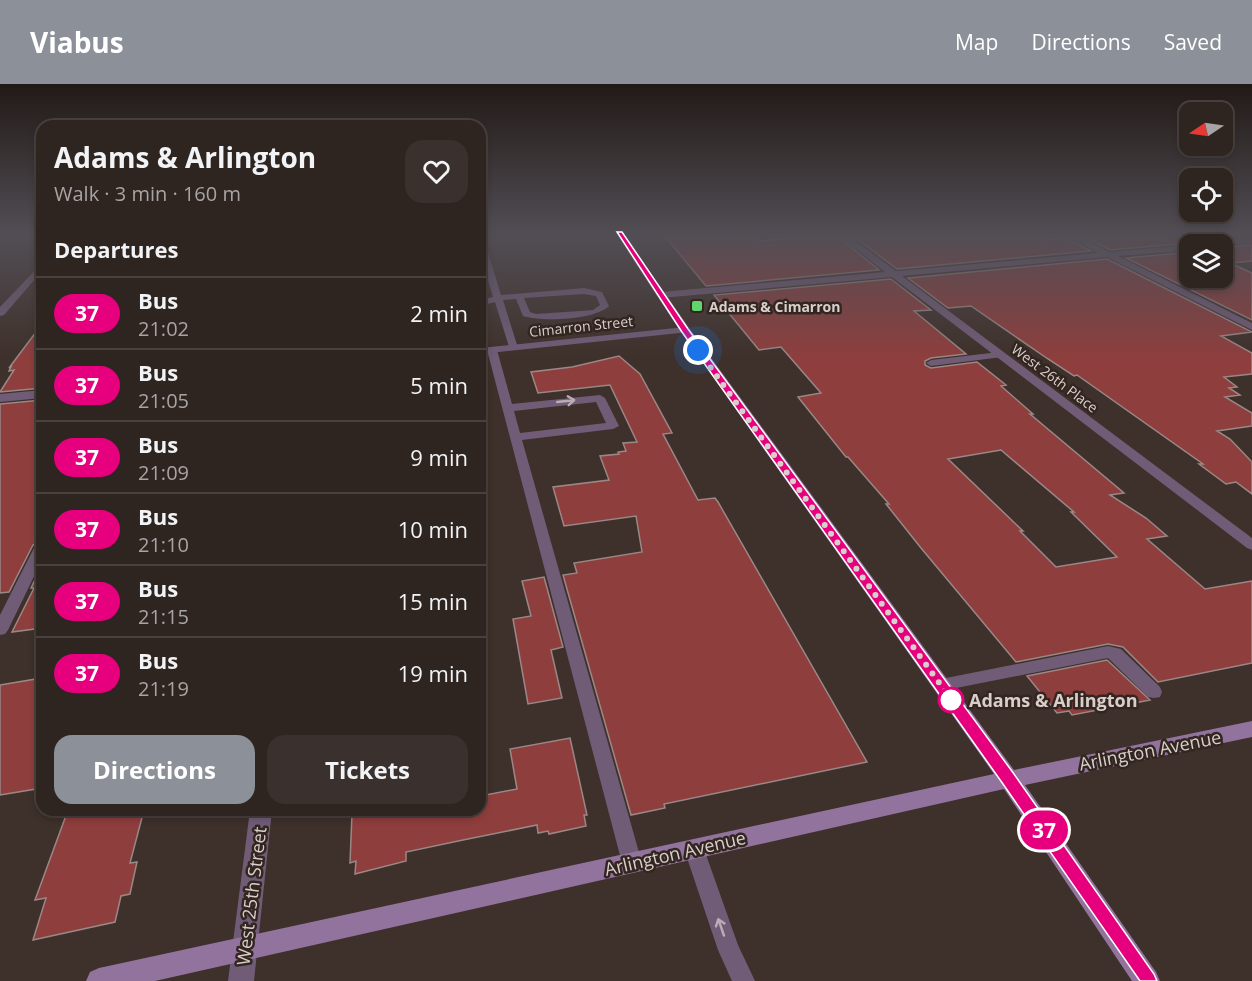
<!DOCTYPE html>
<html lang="en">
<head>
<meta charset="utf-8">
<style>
	:root { --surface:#2e2420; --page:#3a302d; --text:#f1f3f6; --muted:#a7a4a5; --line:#49413e; --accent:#8c9099 }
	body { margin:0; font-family:"Open Sans",sans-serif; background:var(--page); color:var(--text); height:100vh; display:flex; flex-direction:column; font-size:22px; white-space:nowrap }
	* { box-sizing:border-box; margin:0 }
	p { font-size:20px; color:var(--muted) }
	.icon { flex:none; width:33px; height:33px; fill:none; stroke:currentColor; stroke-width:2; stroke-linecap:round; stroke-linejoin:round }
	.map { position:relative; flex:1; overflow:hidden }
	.details { position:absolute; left:36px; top:36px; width:450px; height:696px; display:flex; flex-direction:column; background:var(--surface); border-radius:18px; box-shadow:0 3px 9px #0003,0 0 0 2px var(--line) }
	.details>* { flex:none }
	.badge { padding:0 12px; border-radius:20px; font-size:21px; line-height:39px }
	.needle { width:39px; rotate:257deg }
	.buttons { position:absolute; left:1179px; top:18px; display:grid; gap:12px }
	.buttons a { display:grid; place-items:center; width:54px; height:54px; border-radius:12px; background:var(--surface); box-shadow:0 3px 9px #0003,0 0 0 2px var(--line); font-size:30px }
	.you { position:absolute; width:30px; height:30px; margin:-15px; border:4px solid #fff; border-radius:50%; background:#1a73e8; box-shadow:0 0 0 9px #1a73e833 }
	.map>.badge { position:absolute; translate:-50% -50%; box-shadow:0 0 0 3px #fff }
	h2 { padding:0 18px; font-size:22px; line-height:54px }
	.round { display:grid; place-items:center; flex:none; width:63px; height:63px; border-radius:18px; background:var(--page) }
	.summary { display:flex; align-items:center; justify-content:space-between; height:102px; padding:0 18px }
	h1 { font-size:28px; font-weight:700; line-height:45px }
	.cta { display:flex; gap:12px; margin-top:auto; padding:12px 18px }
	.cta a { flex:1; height:69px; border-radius:18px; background:var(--accent); color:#fff; font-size:24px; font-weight:700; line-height:69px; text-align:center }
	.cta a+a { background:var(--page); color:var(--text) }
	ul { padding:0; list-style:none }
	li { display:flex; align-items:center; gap:18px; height:72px; padding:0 18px; border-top:2px solid var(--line) }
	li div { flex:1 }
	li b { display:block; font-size:22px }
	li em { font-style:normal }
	li .badge { min-width:66px; font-weight:700; text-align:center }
	header { display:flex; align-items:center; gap:36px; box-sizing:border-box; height:84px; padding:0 30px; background:var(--accent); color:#fff }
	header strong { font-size:28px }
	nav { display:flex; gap:33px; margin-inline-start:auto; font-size:21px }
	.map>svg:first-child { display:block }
</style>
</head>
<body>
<header>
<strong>Viabus</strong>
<nav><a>Map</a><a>Directions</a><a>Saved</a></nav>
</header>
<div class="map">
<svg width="1252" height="897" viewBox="0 0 1252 897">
	<rect width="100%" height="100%" fill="#3e302a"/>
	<path fill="#8e3e3d" stroke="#9a8887" stroke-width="1.5" fill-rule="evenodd" d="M663,150H722L726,155L755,152L760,157L835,150L879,186L706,202Z
		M850,150H1034L1045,156L1066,154L1091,167L897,185Z
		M1111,150H1222L1232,154L1219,155L1213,160L1190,159L1110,166L1083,152Z
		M1250,161L1252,162V177L1230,179L1252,189V236L1126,174L1190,168V194H1222V164Z
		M1107,175L1252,248L1221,252L1252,269V290L1224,293L1237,303L1229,304L1240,311L1225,313L1252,329V342L1217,347L1230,355L1252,378V410L1236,398L1226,400L1199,380H1203L1077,291L1074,292L1048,275L971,222L948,224L908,194Z
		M891,195L931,226L914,227L966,270L931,274L925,277V281L931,284L977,278L1006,301L1001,302L1033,330H1030L1124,409L1110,411L1146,434L1167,452L1147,455L1205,505L1252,497V579L1158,598L1123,563L1108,560L1016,578L921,464L886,420H889L848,373H846L798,313L821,309L781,263L759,266L714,211ZM1001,366L1074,428H1071L1117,473L1056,483L1020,447H1023L948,375Z
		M42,240V304L0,308L14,286L9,287L11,283L9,284Z
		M619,272L640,290L672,349L663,350L698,416L715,414L718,418L867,678L664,720L665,724L631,731L563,491L577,489L574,479L642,468L636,432L564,442L553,403L609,396L600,372L619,370L618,368L626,367L623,359L637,358L610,301L538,309L531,288L572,283Z
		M42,316V456L33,461L9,508L0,509V320Z
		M42,481V544L12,548L34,504H31Z
		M544,493L563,563L551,566L562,614L528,620L513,535L531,532L522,497Z
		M1107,576L1150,616L1072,631L1069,627L1057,629L1027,592Z
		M42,594V704L0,711V601Z
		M570,654L587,731H584L586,742L549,750L548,747L538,749L537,741L463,756L406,768V777L355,790L356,777L350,779L352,730L373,726H382V732L410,726H480V712L517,705L510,665Z
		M68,726H144L130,779L137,778L130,810L121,812L115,838L33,856L46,814L35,816Z"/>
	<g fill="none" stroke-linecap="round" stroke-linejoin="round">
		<path fill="#715c78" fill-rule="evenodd" d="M484,167L488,169L501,211L584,204L602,208L609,222C595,236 542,238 523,232L516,215L503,216L518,264L510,266L495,218L480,222V216L493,213L480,169ZM584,210L596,212L600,221L593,226L536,230L530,228L524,214Z
			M492,263L497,266L512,320L600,311L605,314L619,342L613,345L522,356L642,779L639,786L632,788L625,786L622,779L487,266ZM596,318L606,339L520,349L514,327Z
			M999,268L1002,269V273L931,282L926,279L931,276Z
			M42,458V476L8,546L5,550L0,551V531L35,462Z
			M1108,562L1121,565L1160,603L1162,608L1160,613L1154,614L1148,613L1108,574L941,607L935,605L933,601L935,597L941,595Z
			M694,756L701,758L704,765L738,861L755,897H732L718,866L684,765L687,758Z"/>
		<path fill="#715c78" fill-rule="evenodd" d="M837,150H846L896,187L1098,169L1064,150H1074L1110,168L1190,161V166L1118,172L1252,239V246L1107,173L902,192L1252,454V466L1247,464L892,193L661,214L656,211L661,208L885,188Z
			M1252,155V159L1222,162L1215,160L1219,157Z
			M42,179V187L4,231L0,232V223Z
			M685,243L690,246L689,248L480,270V264Z
			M42,306V314L0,318V310Z
			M250,726H272L254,897H228Z"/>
		<path fill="#92739e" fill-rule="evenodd" d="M616,150H624L689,244L1014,686L1252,637V653L1025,701L1156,888L1160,897H1132L1004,705L155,897H86L90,888L99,884L994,690L681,248Z"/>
	</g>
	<defs><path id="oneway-shaft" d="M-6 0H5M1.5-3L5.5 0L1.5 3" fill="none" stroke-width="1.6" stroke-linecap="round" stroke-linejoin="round" transform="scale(1.5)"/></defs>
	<g stroke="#b9acb2">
		<use href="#oneway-shaft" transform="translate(566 317) rotate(-6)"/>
		<use href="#oneway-shaft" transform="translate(721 843) rotate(-109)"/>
	</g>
	<linearGradient id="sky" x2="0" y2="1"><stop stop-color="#221a17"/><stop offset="0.55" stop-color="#524e55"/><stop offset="1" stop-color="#524e55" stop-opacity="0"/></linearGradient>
	<rect width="1252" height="275" fill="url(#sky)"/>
	<path fill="#e6007e" stroke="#fff" stroke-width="1.5" d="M617,148H622L688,245L1014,690L1154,890L1157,897H1140L1003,700L682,248Z"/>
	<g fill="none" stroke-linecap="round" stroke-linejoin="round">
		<path stroke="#d8cfcb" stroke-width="6" stroke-dasharray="0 10.8" d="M698,266L953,618L951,616"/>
	</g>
	<rect fill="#5fd56b" stroke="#332621" stroke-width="2" x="691" y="216" width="12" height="12" rx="3"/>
	<circle fill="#fff" stroke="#e6007e" stroke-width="3" cx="951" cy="616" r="12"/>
	<g text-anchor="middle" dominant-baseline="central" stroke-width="5" stroke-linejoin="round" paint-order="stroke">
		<g font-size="14" font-weight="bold" fill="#d8cfcb" stroke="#332621" text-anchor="start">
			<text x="709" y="222">Adams &amp; Cimarron</text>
		</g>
		<g font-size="14" fill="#d8cfcb" stroke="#332621">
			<text transform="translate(581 242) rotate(-6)">Cimarron Street</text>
			<text transform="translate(1055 294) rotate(37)">West 26th Place</text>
		</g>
		<g font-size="18" font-weight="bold" fill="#d8cfcb" stroke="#332621" text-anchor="start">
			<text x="969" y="616">Adams &amp; Arlington</text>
		</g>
		<g font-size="18" fill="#d8cfcb" stroke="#332621">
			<text transform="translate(1150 666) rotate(-11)">Arlington Avenue</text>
			<text transform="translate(675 769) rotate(-13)">Arlington Avenue</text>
			<text transform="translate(251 812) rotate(-83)">West 25th Street</text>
		</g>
	</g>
</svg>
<div class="buttons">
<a><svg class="needle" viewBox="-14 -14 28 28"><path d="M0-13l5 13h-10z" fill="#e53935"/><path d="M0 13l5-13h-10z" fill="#a7a4a5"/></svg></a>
<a><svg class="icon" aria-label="locate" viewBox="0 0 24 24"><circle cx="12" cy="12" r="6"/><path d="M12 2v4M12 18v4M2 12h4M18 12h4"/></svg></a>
<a><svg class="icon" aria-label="layers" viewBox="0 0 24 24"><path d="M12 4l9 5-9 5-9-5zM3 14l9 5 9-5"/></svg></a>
</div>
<div class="you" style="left:698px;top:266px"></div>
<b class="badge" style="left:1044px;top:746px;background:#e6007e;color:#fff">37</b>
<section class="details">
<div class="summary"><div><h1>Adams &amp; Arlington</h1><p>Walk · 3 min · 160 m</p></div><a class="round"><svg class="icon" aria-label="heart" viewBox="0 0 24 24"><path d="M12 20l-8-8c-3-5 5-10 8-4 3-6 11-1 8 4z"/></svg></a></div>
<h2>Departures</h2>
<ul>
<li><span class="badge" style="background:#e6007e;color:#fff">37</span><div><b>Bus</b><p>21:02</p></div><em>2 min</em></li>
<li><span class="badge" style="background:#e6007e;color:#fff">37</span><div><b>Bus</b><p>21:05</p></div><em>5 min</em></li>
<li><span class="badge" style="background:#e6007e;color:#fff">37</span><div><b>Bus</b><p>21:09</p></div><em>9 min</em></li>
<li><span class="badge" style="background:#e6007e;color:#fff">37</span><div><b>Bus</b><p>21:10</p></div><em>10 min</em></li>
<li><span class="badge" style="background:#e6007e;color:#fff">37</span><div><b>Bus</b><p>21:15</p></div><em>15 min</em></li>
<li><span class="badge" style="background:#e6007e;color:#fff">37</span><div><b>Bus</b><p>21:19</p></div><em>19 min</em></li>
</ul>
<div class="cta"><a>Directions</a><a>Tickets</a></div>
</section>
</div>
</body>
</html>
